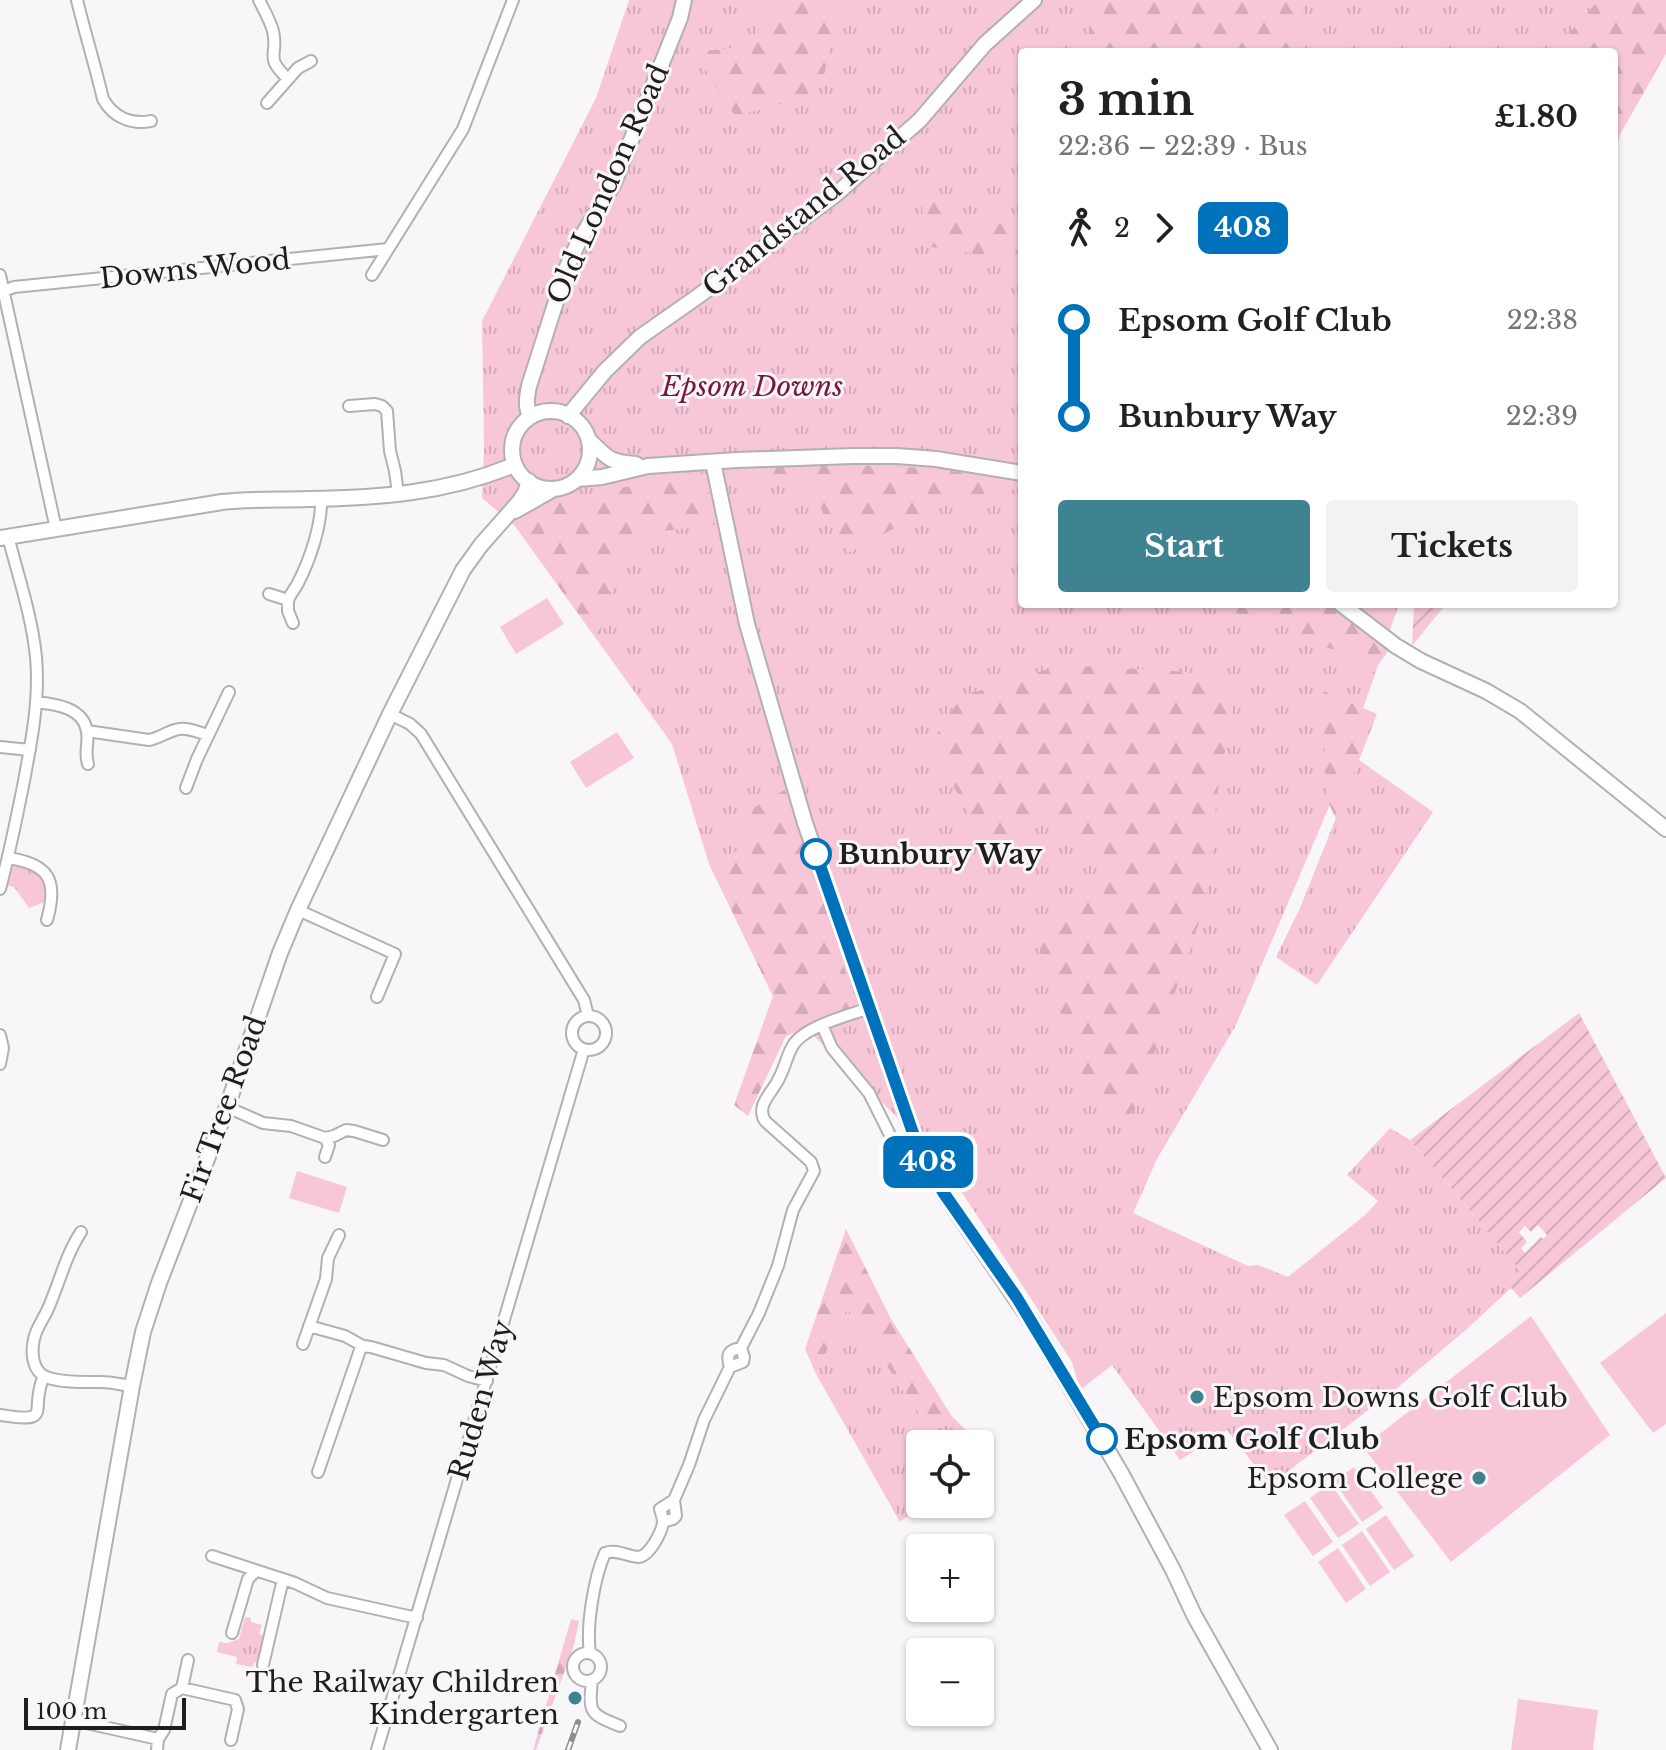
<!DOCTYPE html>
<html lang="en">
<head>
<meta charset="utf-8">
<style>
	:root { --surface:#fff; --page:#f2f2f2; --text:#202124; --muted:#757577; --accent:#3f8292 }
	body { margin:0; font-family:"Libre Baskerville",serif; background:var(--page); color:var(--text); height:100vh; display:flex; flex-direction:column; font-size:30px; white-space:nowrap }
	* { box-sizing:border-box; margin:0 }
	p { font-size:26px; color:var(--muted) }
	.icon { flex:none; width:44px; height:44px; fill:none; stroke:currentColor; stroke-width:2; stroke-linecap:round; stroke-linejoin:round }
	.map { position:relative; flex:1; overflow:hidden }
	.drawer { position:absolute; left:1018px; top:48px; width:600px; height:560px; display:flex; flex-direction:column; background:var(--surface); border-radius:8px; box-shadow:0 2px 6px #0004 }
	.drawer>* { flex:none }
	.badge { padding:0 16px; border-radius:12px; font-size:28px; line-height:52px }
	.buttons { position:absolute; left:906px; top:1430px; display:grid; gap:16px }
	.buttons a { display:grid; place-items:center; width:88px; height:88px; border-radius:8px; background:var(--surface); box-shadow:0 2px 6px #0004; font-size:40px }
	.scale { position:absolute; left:24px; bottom:20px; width:162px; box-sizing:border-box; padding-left:8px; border:4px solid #1f1e1f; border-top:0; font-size:22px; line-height:28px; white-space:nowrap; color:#1f1e1f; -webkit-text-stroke:6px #f9f6fa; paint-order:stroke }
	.map>.badge { position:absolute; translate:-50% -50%; box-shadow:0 0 0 4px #fff }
	.legs { display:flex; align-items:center; gap:12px; height:88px; padding:0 40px; font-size:26px }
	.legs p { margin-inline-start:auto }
	.headline { display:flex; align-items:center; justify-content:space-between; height:136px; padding:0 40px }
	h1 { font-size:44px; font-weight:700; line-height:60px }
	.action { display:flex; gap:16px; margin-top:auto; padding:16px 40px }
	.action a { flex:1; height:92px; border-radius:8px; background:var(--accent); color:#fff; font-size:32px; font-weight:700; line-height:92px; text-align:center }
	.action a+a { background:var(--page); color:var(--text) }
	ul { padding:0 40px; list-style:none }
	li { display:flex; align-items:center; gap:28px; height:96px; font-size:30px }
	li i { display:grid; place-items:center; width:12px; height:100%; margin:0 10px; background:currentColor }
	li i::after { content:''; width:20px; height:20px; margin:-10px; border:6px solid; border-radius:50%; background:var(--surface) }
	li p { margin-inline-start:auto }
	li:first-child i { background:linear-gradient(#0000 50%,currentColor 0) }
	li:last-child i { background:linear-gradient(currentColor 50%,#0000 0) }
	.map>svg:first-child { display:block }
</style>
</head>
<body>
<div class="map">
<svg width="1666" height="1750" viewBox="0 0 1666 1750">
	<defs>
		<pattern id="grass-tufts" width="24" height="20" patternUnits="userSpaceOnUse" patternTransform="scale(2)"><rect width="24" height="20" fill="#f8c7d7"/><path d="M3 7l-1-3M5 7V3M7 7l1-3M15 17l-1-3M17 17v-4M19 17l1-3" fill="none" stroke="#d4aab8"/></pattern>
		<pattern id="forest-firs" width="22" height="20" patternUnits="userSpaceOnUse" patternTransform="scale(2)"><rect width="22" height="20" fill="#f8c7d7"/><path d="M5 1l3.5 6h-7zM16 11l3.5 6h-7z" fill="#d4aab8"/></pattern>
		<pattern id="garden-furrows" width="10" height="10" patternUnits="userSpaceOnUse" patternTransform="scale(2)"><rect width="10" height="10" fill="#f8c7d7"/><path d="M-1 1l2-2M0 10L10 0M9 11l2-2" fill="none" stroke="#d4aab8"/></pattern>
	</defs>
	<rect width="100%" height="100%" fill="#f9f6fa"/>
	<path fill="url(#grass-tufts)" d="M629,0H1666V54L1620,134L1614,157V52H1022V604H1399L1331,802L1236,1025L1157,1159L1133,1213L1248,1266L1258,1265L1288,1277L1365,1215L1378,1201L1347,1175L1390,1128L1410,1140L1521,1271L1511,1278V1288L1468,1328L1396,1389L1270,1485L1227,1430L1180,1460L1112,1365L1080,1390L1072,1362L941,1160L773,996L709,864L672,744L515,526L482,498L484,448L482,321L596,98Z
		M1359,760L1433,812L1317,985L1276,957L1300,908Z
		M8,858L37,866L53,899L29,908L14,887L1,884Z
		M847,1308L927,1425L951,1415L979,1444H920V1504H923L900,1522L816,1374Z
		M245,1617L251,1618V1622L262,1625L259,1634L267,1637L261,1661L255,1662L252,1667L236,1664L237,1657L217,1652L219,1642L227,1643L239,1639Z"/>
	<path fill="url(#forest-firs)" d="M764,0H842L824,75L804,98L735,116L694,52L752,46L768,8Z
		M1095,0H1305L1293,52H1087Z
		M1599,0H1666V52L1620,134L1614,156V52H1552Z
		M921,194L990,225L1022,223V259L996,257L925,246Z
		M850,465L929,468L1022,481V485L983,504L943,502L850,552L824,516L811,478L746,479L743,468Z
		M690,473L706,483L717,524L625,536L598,641L515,526L534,507Z
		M1188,604H1323L1351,617L1388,651L1368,679L1347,653L1301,641L1300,631L1269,620Z
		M1062,665L1188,672L1236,690L1218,789L1204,908L1134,1112L1107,1123L1090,1098L1034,934L1099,871L1064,822L1014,823L1017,874L973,823L931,743L962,696Z
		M1323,691L1377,714L1336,819L1326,797Z
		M788,788L853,996L858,1006L786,1036L748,1116L734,1105L773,996L709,864L748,845L744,813Z
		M846,1229L890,1317L951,1415L927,1425L847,1308L816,1374L805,1349Z
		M571,1619L579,1621L574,1645L536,1750H533Z"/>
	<path fill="url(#garden-furrows)" fill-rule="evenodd" d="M1414,604H1446L1412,646Z
		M1579,1013L1666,1178L1520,1298L1511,1288V1278L1520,1270L1410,1140ZM1538,1225L1547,1235L1543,1239L1541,1237L1525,1253L1521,1248L1527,1242L1519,1232L1525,1226L1531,1232Z"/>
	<path fill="#f8c7d7" d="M547,598L564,624L516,654L500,627Z
		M617,732L634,758L586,788L570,762Z
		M297,1171L347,1187L339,1213L289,1198Z
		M1666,1313V1424L1653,1433L1600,1363Z
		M1531,1316L1610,1435L1451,1562L1363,1447Z
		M1354,1467L1383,1508L1362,1522L1334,1481Z
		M1330,1483L1359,1524L1338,1538L1310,1498Z
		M1305,1501L1333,1542L1313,1556L1284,1515Z
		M1386,1515L1414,1556L1394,1570L1366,1529Z
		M1362,1531L1390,1572L1370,1586L1342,1545Z
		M1338,1548L1366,1589L1346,1603L1318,1562Z
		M1518,1699L1598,1710L1593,1750H1511Z"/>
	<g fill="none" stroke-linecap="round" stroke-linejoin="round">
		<defs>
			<path id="street" d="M77,0C85,33 95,65 103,99C113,117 131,125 151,121
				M259,0C264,10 270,20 273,31C279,57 263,55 288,79
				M267,103L298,68L311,61
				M0,275L56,529
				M372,275L463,129L513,0
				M0,293L14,287L388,249
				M349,406L375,404L382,406L387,411L390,451L395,471L398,494
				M269,594L288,600C291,593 295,589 298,583C310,560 322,524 321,499
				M288,600V611L293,623
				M36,702C56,704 84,708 87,732C89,744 84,752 88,764
				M390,714L410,724L421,734L584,1000L588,1016
				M87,731L149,740C159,738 165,733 175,730C185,726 197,732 208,735
				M0,747L30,750
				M186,788L197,759L229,692
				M8,858C50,864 58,881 47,920
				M0,889C9,855 16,821 23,786C31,744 40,700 36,657C32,616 18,576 8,536
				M298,910L395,954L377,997
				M572 1033a17 17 0 1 1 34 0a17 17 0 1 1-34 0Z
				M822,1025L832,1048L869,1093L889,1133
				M0,1035L3,1048L0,1064
				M227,1107L263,1123L291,1126L325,1138L334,1136L346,1130L354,1131L383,1140
				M325,1138L329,1145L325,1157
				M81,1232C65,1256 59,1285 47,1311C42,1321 36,1329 34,1339C31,1352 32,1371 46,1377C61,1383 86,1382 101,1382C112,1382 122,1385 132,1386
				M309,1326L345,1336L363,1346
				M303,1344L326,1279L328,1258L339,1235
				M730,1367L743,1362L744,1357L741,1348L759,1313L778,1266L793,1210L814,1171L811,1162L765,1121C756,1106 770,1095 777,1082C784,1071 786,1058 792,1047C803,1026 848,1016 869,1008
				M0,1415C56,1424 28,1410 44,1376
				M318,1472L360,1350L363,1346L371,1347L426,1363L444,1365L468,1376L487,1381
				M663,1522L673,1519L676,1516L674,1500L689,1465L704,1420L730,1367C726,1355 728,1350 741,1348
				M212,1556L295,1583L327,1598L417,1618
				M232,1633L248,1579L256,1571
				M590,1653C586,1626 594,1578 605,1553C617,1549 626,1556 638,1557C649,1557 662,1532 663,1522C663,1517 661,1513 660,1509L674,1500
				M573 1667a14 14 0 1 1 28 0a14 14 0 1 1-28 0Z
				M263,1665L283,1579
				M592,1681C588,1714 591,1714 620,1726
				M182,1688L235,1700L238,1709L231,1740
				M73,1720L158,1739
				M157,1750L158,1739L164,1730L172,1694L182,1688L188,1660
				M377,1750L584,1049"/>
			<path id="secondary" d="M512 450a39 39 0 1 1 78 0a39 39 0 1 1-78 0Z
				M530,416C525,406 527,396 529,386L567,267L579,241L614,183L680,18L684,0
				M568,416L605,371L640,337L697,297L835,195L920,120L985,44L1034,0
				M589,440C608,458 608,462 636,464
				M713,462L747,624L805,823L914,1136L943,1192L1033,1324L1121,1473L1173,1570L1194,1615L1270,1750
				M577,479L602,477L648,466L737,460L853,456H897L936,459L1022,473
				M515,511L552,490
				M0,538L222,502C251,499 279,500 308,499C379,498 447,493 514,465
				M1341,604L1396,646L1421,661L1486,691L1520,711L1666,829
				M68,1750L132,1386L143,1332L159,1283L227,1107L280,953L298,910L390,714L463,570L481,545L519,502L525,493L529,481"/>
		</defs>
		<use href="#street" stroke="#b2b0b3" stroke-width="14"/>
		<use href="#secondary" stroke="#b2b0b3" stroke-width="18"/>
		<use href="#street" stroke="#fff" stroke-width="10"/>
		<use href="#secondary" stroke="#fff" stroke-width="14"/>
		<defs>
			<path id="rail" d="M568,1750L578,1722"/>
		</defs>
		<use href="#rail" stroke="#8f8d8f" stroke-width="6"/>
		<use href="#rail" stroke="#f9f6fa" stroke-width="3" stroke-dasharray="9" stroke-linecap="butt"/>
	</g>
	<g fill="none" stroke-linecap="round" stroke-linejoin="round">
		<defs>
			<path id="line-1" d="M816,854L914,1136L943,1192L1017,1298L1102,1439"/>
		</defs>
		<use href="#line-1" stroke="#fff" stroke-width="18"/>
		<use href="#line-1" stroke="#0072bc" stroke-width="12"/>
	</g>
	<g fill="#fff" stroke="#0072bc" stroke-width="4">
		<circle cx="816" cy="854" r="14"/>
		<circle cx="1102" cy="1439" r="14"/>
	</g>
	<g fill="#3f8292" stroke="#f9f6fa" stroke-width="3">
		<circle cx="1197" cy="1397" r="8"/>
		<circle cx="1479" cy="1478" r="8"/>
		<circle cx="575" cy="1698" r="8"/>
	</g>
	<g text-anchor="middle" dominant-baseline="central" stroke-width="6" stroke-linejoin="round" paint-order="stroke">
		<g font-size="28" fill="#1f1e1f" stroke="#f9f6fa">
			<text transform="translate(608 184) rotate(-66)">Old London Road</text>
			<text transform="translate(804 212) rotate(-39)">Grandstand Road</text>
			<text transform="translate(195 269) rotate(-6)">Downs Wood</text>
			<text transform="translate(224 1109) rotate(-70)">Fir Tree Road</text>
			<text transform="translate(481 1400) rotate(-74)">Ruden Way</text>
		</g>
		<g font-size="28" font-style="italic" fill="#781744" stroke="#f9f6fa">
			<text x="752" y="386">Epsom Downs</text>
		</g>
		<g font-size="28" font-weight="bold" fill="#1f1e1f" stroke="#f9f6fa" text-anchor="start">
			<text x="838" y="854">Bunbury Way</text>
			<text x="1124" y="1439">Epsom Golf Club</text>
		</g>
		<g font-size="28" fill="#1f1e1f" stroke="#f9f6fa" text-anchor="end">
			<text x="1213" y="1397" text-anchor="start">Epsom Downs Golf Club</text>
			<text x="1463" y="1478">Epsom College</text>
			<text x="559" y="1682">The Railway Children<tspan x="559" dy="32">Kindergarten</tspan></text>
		</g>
	</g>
</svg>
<div class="buttons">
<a><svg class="icon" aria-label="locate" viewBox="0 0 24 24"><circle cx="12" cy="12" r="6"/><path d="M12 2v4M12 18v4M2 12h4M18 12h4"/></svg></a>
<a>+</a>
<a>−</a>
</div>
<div class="scale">100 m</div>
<b class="badge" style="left:928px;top:1162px;background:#0072bc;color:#fff">408</b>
<section class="drawer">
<div class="headline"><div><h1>3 min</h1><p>22:36 – 22:39 · Bus</p></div><b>£1.80</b></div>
<div class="legs"><svg class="icon" aria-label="walk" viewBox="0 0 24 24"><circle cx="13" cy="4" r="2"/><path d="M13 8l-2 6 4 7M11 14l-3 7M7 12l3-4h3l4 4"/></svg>2<svg class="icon" aria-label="forward" viewBox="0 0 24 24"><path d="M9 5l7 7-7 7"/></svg><b class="badge" style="background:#0072bc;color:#fff">408</b></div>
<ul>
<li><i style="color:#0072bc"></i><b>Epsom Golf Club</b><p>22:38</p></li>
<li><i style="color:#0072bc"></i><b>Bunbury Way</b><p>22:39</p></li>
</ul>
<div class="action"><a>Start</a><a>Tickets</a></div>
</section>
</div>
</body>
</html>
